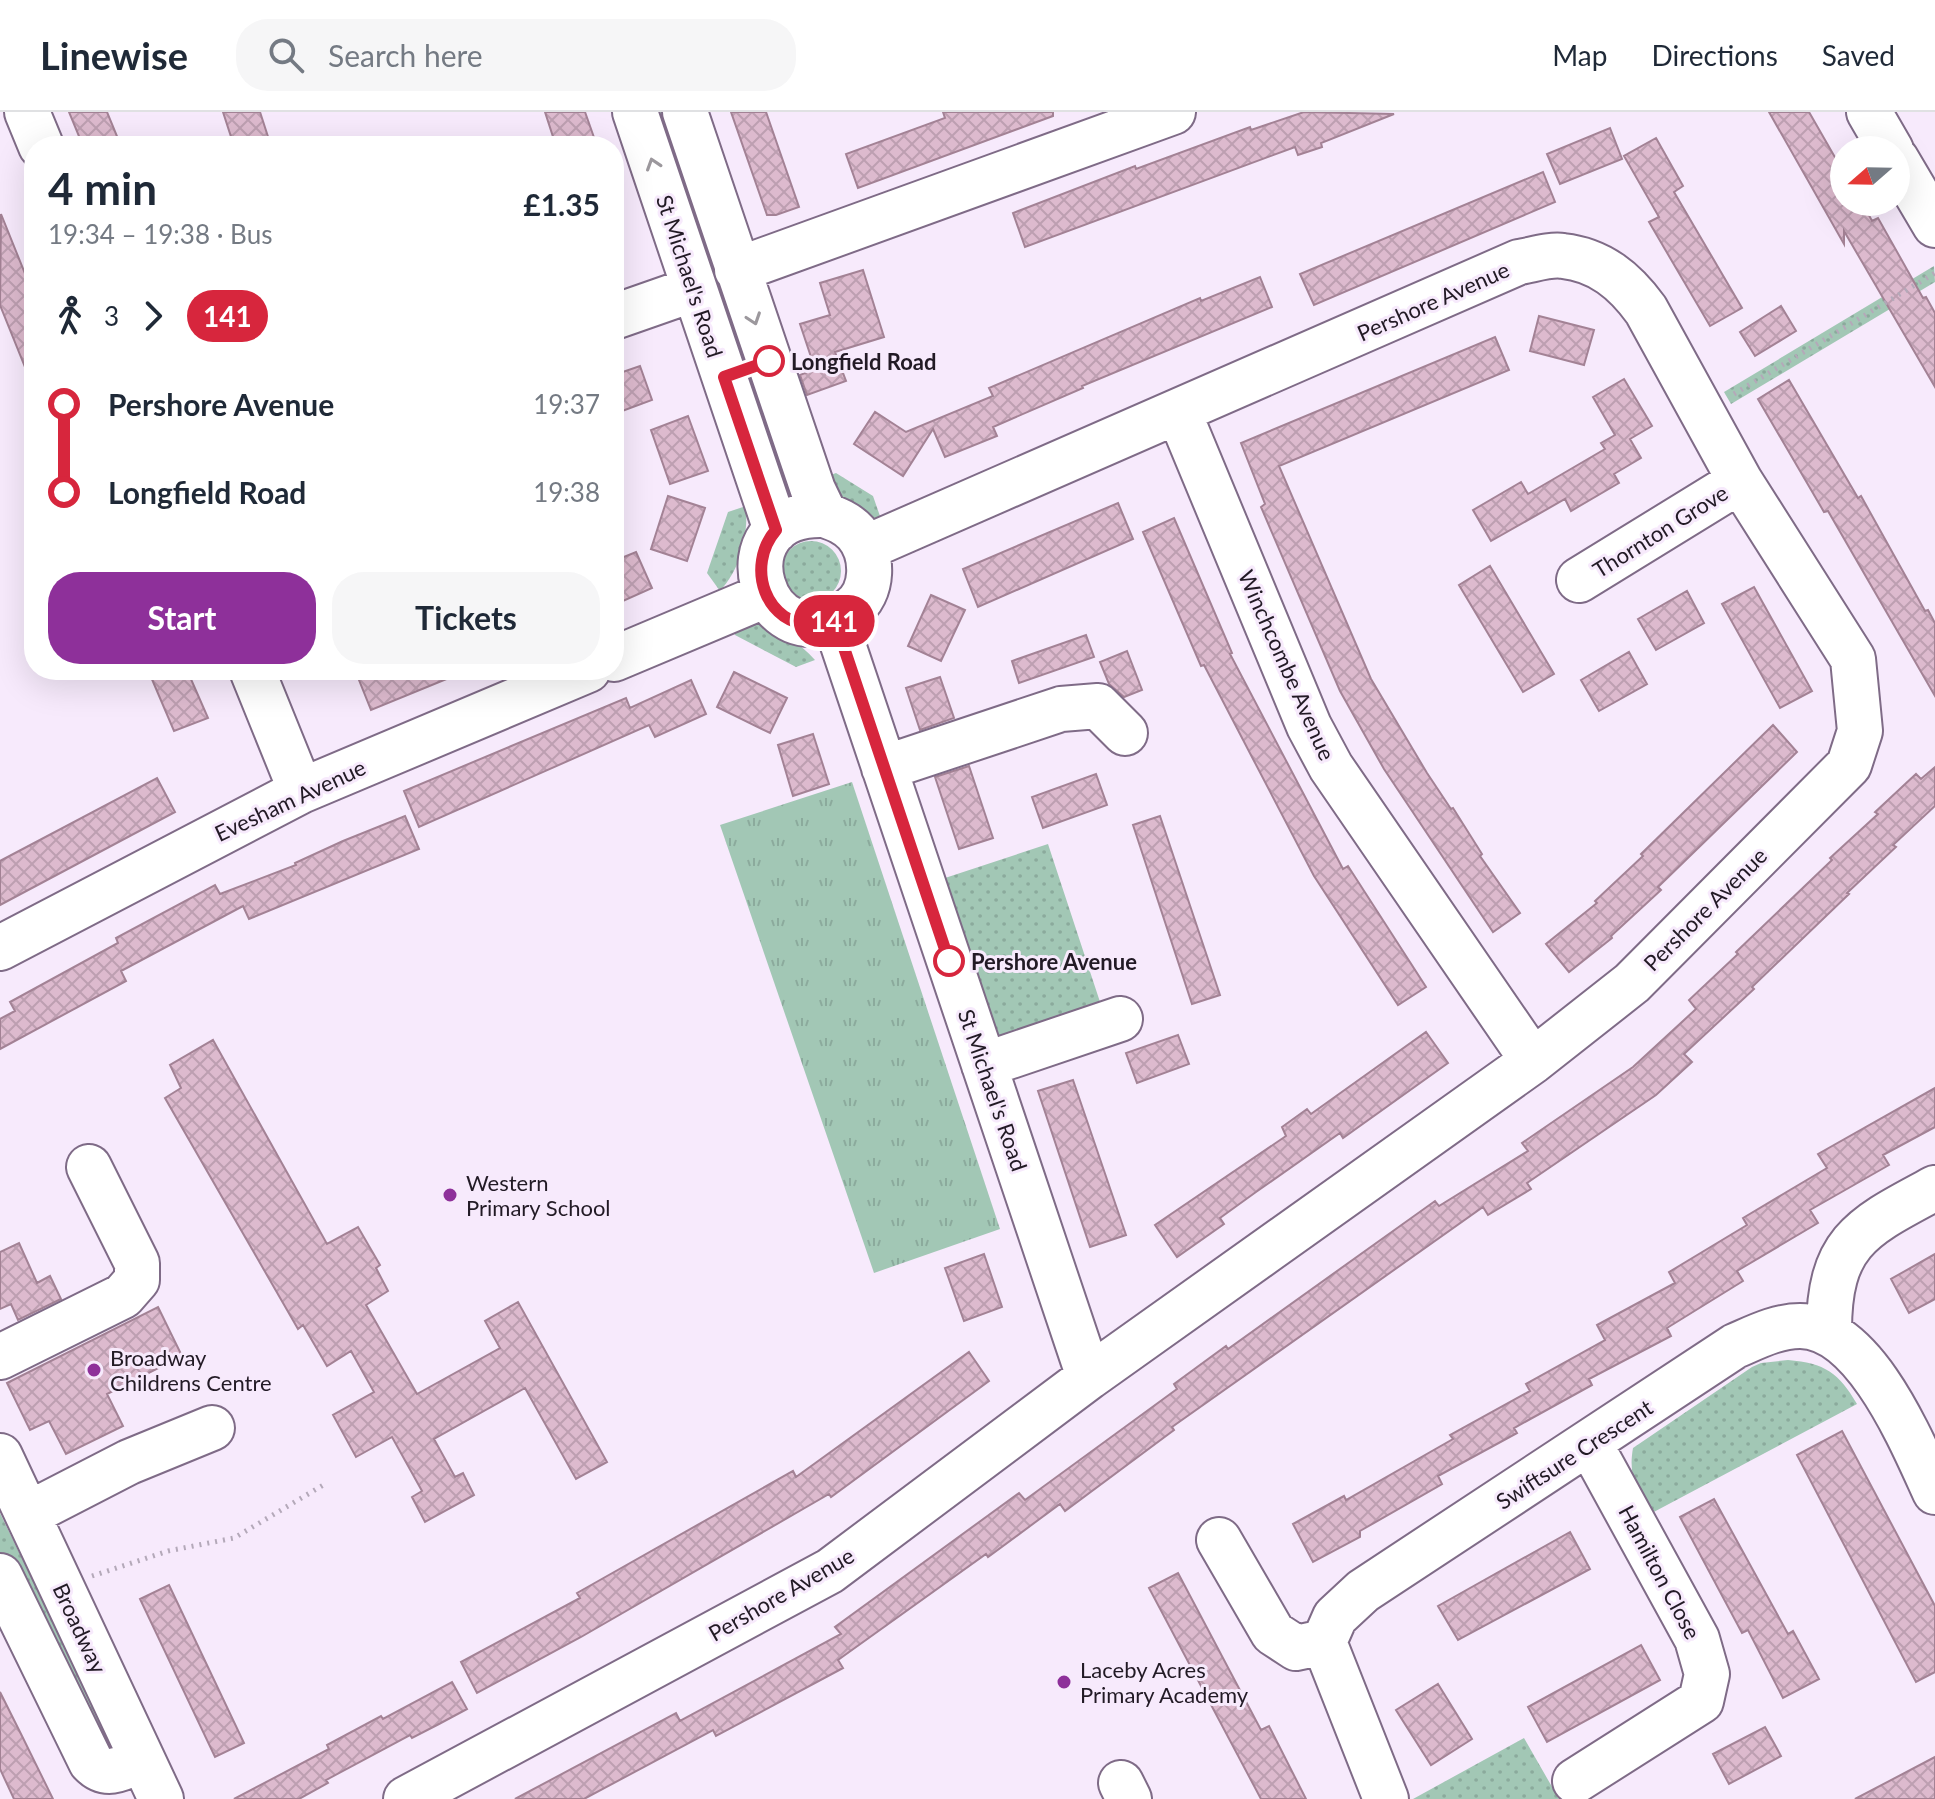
<!DOCTYPE html>
<html lang="en">
<head>
<meta charset="utf-8">
<style>
	:root { --surface:#fff; --page:#f6f6f7; --text:#1f2937; --muted:#747a83; --line:#e0e1e3; --accent:#8e309a }
	body { margin:0; font-family:Lato,sans-serif; background:var(--page); color:var(--text); height:100vh; display:flex; flex-direction:column; font-size:30px; white-space:nowrap }
	* { box-sizing:border-box; margin:0 }
	p { font-size:26px; color:var(--muted) }
	.icon { flex:none; width:44px; height:44px; fill:none; stroke:currentColor; stroke-width:2; stroke-linecap:round; stroke-linejoin:round }
	.map { position:relative; flex:1; overflow:hidden }
	.side { position:absolute; left:24px; top:24px; width:600px; height:544px; display:flex; flex-direction:column; background:var(--surface); border-radius:32px; box-shadow:0 8px 32px #0002 }
	.side>* { flex:none }
	.badge { padding:0 16px; border-radius:26px; font-size:28px; line-height:52px }
	.needle { width:52px; rotate:250deg }
	.buttons { position:absolute; left:1830px; top:24px; display:grid; gap:16px }
	.buttons a { display:grid; place-items:center; width:80px; height:80px; border-radius:50%; background:var(--surface); box-shadow:0 8px 32px #0002; font-size:40px }
	.map>.badge { position:absolute; translate:-50% -50%; box-shadow:0 0 0 4px #fff }
	.legs { display:flex; align-items:center; gap:12px; height:88px; padding:0 24px; font-size:26px }
	.legs p { margin-inline-start:auto }
	.headline { display:flex; align-items:center; justify-content:space-between; height:136px; padding:0 24px }
	h1 { font-size:44px; font-weight:700; line-height:60px }
	.button { display:flex; gap:16px; margin-top:auto; padding:16px 24px }
	.button a { flex:1; height:92px; border-radius:32px; background:var(--accent); color:#fff; font-size:32px; font-weight:700; line-height:92px; text-align:center }
	.button a+a { background:var(--page); color:var(--text) }
	ul { padding:0 24px; list-style:none }
	li { display:flex; align-items:center; gap:28px; height:88px; font-size:30px }
	li i { display:grid; place-items:center; width:12px; height:100%; margin:0 10px; background:currentColor }
	li i::after { content:''; width:20px; height:20px; margin:-10px; border:6px solid; border-radius:50%; background:var(--surface) }
	li p { margin-inline-start:auto }
	li:first-child i { background:linear-gradient(#0000 50%,currentColor 0) }
	li:last-child i { background:linear-gradient(currentColor 50%,#0000 0) }
	header { display:flex; align-items:center; gap:48px; box-sizing:border-box; height:112px; padding:0 40px; background:var(--surface); border-bottom:2px solid var(--line) }
	header strong { font-size:38px }
	nav { display:flex; gap:44px; margin-inline-start:auto; font-size:28px }
	.search { width:560px; height:72px; background:var(--page); display:flex; align-items:center; gap:20px; box-sizing:border-box; padding:0 28px; border-radius:32px; color:var(--muted); font-size:30px }
	.map>svg:first-child { display:block }
</style>
</head>
<body>
<header>
<strong>Linewise</strong>
<div class="search"><svg class="icon" aria-label="search" viewBox="0 0 24 24"><circle cx="10" cy="10" r="6"/><path d="M15 15l6 6"/></svg>Search here</div>
<nav><a>Map</a><a>Directions</a><a>Saved</a></nav>
</header>
<div class="map">
<svg width="1935" height="1687" viewBox="0 0 1935 1687">
	<defs>
		<pattern id="grass-dots" width="8" height="8" patternUnits="userSpaceOnUse" patternTransform="scale(2)"><rect width="8" height="8" fill="#a2c7b5"/><path d="M2 2h.1M6 6h.1" fill="none" stroke="#8baa9c" stroke-width="1.8" stroke-linecap="round"/></pattern>
		<pattern id="park-tufts" width="24" height="20" patternUnits="userSpaceOnUse" patternTransform="scale(2)"><rect width="24" height="20" fill="#a2c7b5"/><path d="M3 7l-1-3M5 7V3M7 7l1-3M15 17l-1-3M17 17v-4M19 17l1-3" fill="none" stroke="#8baa9c"/></pattern>
		<pattern id="building-cross-hatch" width="8" height="8" patternUnits="userSpaceOnUse" patternTransform="scale(2)"><rect width="8" height="8" fill="#ddbace"/><path d="M0 0l8 8M0 8l8-8" fill="none" stroke="#bd9fb1"/></pattern>
	</defs>
	<rect width="100%" height="100%" fill="#f7eafc"/>
	<path fill="url(#grass-dots)" d="M643,0H664L743,230L724,237Z
		M1934,154L1935,170L1731,292L1724,280Z
		M836,361L873,384L881,407L869,408L817,368Z
		M746,394C748,425 741,456 720,479L707,461L728,400Z
		M781 459a30 30 0 1 1 60 0a30 30 0 1 1-60 0Z
		M748,507C774,517 796,527 815,548L796,555L735,523L730,508Z
		M1048,732L1101,893L999,927L945,766Z
		M1788,1248C1825,1251 1839,1261 1857,1292L1650,1402C1637,1377 1628,1365 1633,1336L1752,1255L1761,1251Z
		M0,1401L106,1620L86,1630L0,1451Z
		M1524,1626L1559,1687H1413Z"/>
	<path fill="url(#park-tufts)" d="M852,670L1000,1117L874,1161L720,713Z"/>
	<path fill="url(#building-cross-hatch)" stroke="#a38295" stroke-width="2" d="M69,0H107L121,34H83Z
		M223,0H260L271,34H234Z
		M545,0H585L597,34H556Z
		M731,0H766L799,95L776,103H767Z
		M943,0H1053V4L858,76L846,42L945,6Z
		M1304,0L1394,2L1321,31L1322,35L1298,43L1295,35L1025,135L1013,101L1135,54L1136,57L1250,15L1251,18Z
		M1769,0H1809L1844,61V90H1862L1872,109L1878,106L1923,186L1926,185L1935,201V275L1844,119V132Z
		M1610,16L1622,47L1560,72L1547,42Z
		M1656,26L1683,74L1674,80L1742,196L1710,214L1649,110L1659,105L1624,44Z
		M1543,60L1555,90L1314,193L1300,162Z
		M1,102L34,184L33,275L0,193Z
		M863,158L884,225L835,240L846,269L807,283L800,263L815,257L800,212L830,203L820,171Z
		M1260,165L1272,195L1082,274L1083,276L993,315L997,324L945,345L933,317L903,364L854,332L875,300L906,320L993,284L989,276L1200,186L1201,189Z
		M1781,194L1796,219L1755,244L1740,220Z
		M1539,204L1594,218L1584,253L1530,239Z
		M1495,225L1509,258L1279,354L1371,567L1427,661L1451,697L1453,696L1482,742L1480,744L1520,801L1493,820L1384,657L1340,579L1261,395L1265,392L1241,331Z
		M640,254L652,288L614,302V263Z
		M1624,267L1652,314L1630,327L1641,346L1614,362L1619,371L1571,399L1565,387L1491,429L1473,398L1521,370L1528,382L1605,337L1601,331L1615,323L1593,285Z
		M1789,268L1858,386L1861,384L1925,499L1928,498L1935,511V584L1828,399L1824,400L1758,287Z
		M688,304L708,359L670,372L651,318Z
		M668,384L705,396L687,449L651,437Z
		M1118,391L1133,427L978,495L963,457Z
		M1174,406L1232,541L1230,542L1343,757L1348,754L1426,875L1398,893L1314,764L1204,553L1201,554L1143,420Z
		M636,440L652,476L614,493V449Z
		M1490,454L1554,562L1523,580L1459,473Z
		M1754,475L1812,579L1780,596L1722,492Z
		M1687,479L1704,511L1656,538L1638,507Z
		M931,483L965,498L941,549L908,534Z
		M1086,523L1094,545L1019,571L1012,549Z
		M1127,539L1142,578L1124,585L1109,572L1100,550Z
		M1629,540L1647,572L1599,599L1581,568Z
		M148,558H187L208,606L174,619Z
		M355,558H466V559L371,598Z
		M734,560L787,586L770,621L717,595Z
		M940,565L954,606L920,618L906,576Z
		M691,568L706,602L655,625L649,613L419,715L404,679L626,586L630,596Z
		M1773,613L1797,640L1658,775L1661,778L1611,824L1612,826L1569,860L1546,832L1597,791L1595,789L1643,744L1641,742Z
		M813,622L829,672L793,684L778,633Z
		M969,654L993,726L959,737L935,665Z
		M1935,655V694L1893,733L1896,735L1847,781L1849,782L1752,875L1754,877L1684,942L1692,950L1656,983L1527,1071L1531,1077L1488,1103L1483,1095L1172,1315L1174,1318L1065,1399L1060,1392L988,1445L986,1442L838,1548L843,1556L716,1624L713,1618L584,1687H515L676,1601L680,1609L841,1522L835,1515L1019,1381L1025,1388L1177,1277L1174,1272L1226,1234L1228,1237L1435,1089L1439,1094L1528,1039L1522,1031L1633,955L1696,897L1689,888L1738,842L1736,840L1832,748L1830,746L1878,702L1875,700L1916,662L1921,667Z
		M1096,662L1107,693L1043,716L1032,685Z
		M157,666L175,700L0,793V749Z
		M405,704L419,737L249,807L243,794L121,859L126,869L0,937V907L15,899L10,890L118,831L116,826L215,773L220,782L296,753L295,751L343,729Z
		M1160,704L1220,883L1192,892L1133,713Z
		M1426,920L1448,951L1343,1026L1340,1021L1256,1080L1220,1106L1224,1112L1177,1145L1155,1113L1286,1024L1282,1015L1307,997L1311,1002Z
		M1178,923L1189,952L1137,971L1126,941Z
		M213,928L327,1132L358,1115L380,1153L376,1156L388,1179L366,1193L417,1282L500,1236L485,1209L518,1190L607,1350L576,1367L525,1276L434,1327L455,1365L463,1361L474,1383L425,1410L412,1385L422,1379L392,1325L356,1345L333,1303L374,1280L351,1239L327,1254L303,1213L298,1217L165,986L181,976L170,953Z
		M1073,968L1126,1123L1090,1135L1038,979Z
		M1935,976V1015L1883,1043L1889,1053L1810,1098L1818,1111L1737,1159L1743,1169L1667,1216L1671,1224L1589,1267L1592,1273L1514,1316L1517,1321L1438,1364L1442,1372L1360,1419V1425L1313,1450L1293,1412L1344,1384L1346,1388L1453,1327L1450,1323L1530,1279L1526,1272L1605,1228L1597,1213L1675,1171L1669,1160L1747,1113L1743,1106L1827,1056L1818,1042Z
		M19,1131L37,1171L50,1164L61,1187L18,1208L11,1192L0,1197V1140Z
		M984,1142L1002,1195L964,1209L945,1156Z
		M1935,1142V1187L1909,1201L1891,1167Z
		M158,1195L182,1244L107,1282L123,1314L66,1342L49,1309L30,1318L7,1271Z
		M969,1240L989,1269L831,1385L829,1382L581,1525L477,1581L461,1550L580,1486L577,1481L793,1359L796,1365Z
		M1842,1319L1935,1494V1560L1916,1570L1797,1343Z
		M1714,1387L1788,1522L1793,1519L1819,1567L1783,1586L1748,1518L1742,1521L1680,1405Z
		M1570,1420L1590,1457L1458,1528L1438,1494Z
		M1178,1461L1261,1618L1269,1614L1306,1687H1261L1149,1476Z
		M169,1473L244,1631L215,1645L140,1487Z
		M1641,1533L1660,1568L1547,1630L1528,1595Z
		M452,1570L467,1597L439,1612L412,1626L410,1623L326,1668L328,1671L299,1687H234L329,1637L327,1633L381,1604L383,1607Z
		M1438,1572L1472,1627L1431,1653L1396,1598Z
		M0,1580L22,1624L53,1687H14L0,1657Z
		M1765,1615L1781,1644L1729,1672L1713,1642Z
		M1935,1645V1687H1855Z"/>
	<g fill="none" stroke-linecap="round" stroke-linejoin="round">
		<defs>
			<path id="minor" d="M27,0L41,34
				M635,0L776,418
				M685,0L813,378L825,403C836,407 847,411 856,421C874,442 875,481 850,498C762,560 714,398 825,403
				M1869,0L1891,38
				M1896,47L1935,113
				M737,158L1173,0
				M614,205L694,177
				M1179,301L1309,614L1331,655L1533,949
				M1579,468L1740,369
				M835,509L1089,1265
				M614,547L766,483
				M252,558L301,679
				M884,656L1061,597L1098,594L1125,621
				M0,836L301,679L588,558
				M984,953L1120,907
				M1829,1219C1829,1129 1862,1115 1935,1076
				M0,1245L123,1184L137,1168V1151L89,1055
				M0,1344L161,1687
				M28,1402L129,1350L212,1316
				M1219,1428L1273,1521L1296,1536L1324,1530
				M0,1464L91,1650C107,1667 123,1656 142,1647
				M1575,1669L1701,1589L1707,1562L1697,1527L1590,1332
				M1121,1671L1129,1687
				M406,1687L830,1459L1089,1265L1533,949L1632,871L1849,653L1860,619L1853,547L1740,369L1646,198C1625,169 1600,148 1563,144C1550,142 1532,148 1519,150L865,436
				M1386,1687L1324,1530L1335,1505L1363,1479L1735,1234C1756,1225 1777,1214 1800,1214C1865,1215 1911,1328 1935,1380"/>
		</defs>
		<use href="#minor" stroke="#7f6b87" stroke-width="48"/>
		<path stroke="#b4a9b9" stroke-width="5" stroke-dasharray="2 6" stroke-linecap="butt" d="M1734,282L1935,161
			M92,1464L168,1439L234,1426L325,1372"/>
		<use href="#minor" stroke="#fff" stroke-width="44"/>
	</g>
	<defs><path id="oneway-chevron" d="M-2-3.5L2.5 0L-2 3.5" fill="none" stroke-width="1.6" stroke-linecap="round" stroke-linejoin="round" transform="scale(2)"/></defs>
	<g stroke="#9c989d">
		<use href="#oneway-chevron" transform="translate(653 52) rotate(-108)"/>
		<use href="#oneway-chevron" transform="translate(754 207) rotate(71)"/>
	</g>
	<g fill="none" stroke-linecap="round" stroke-linejoin="round">
		<defs>
			<path id="line-1" d="M769,249L724,265L776,418C745,454 765,515 816,513C822,513 829,510 835,509L949,849"/>
		</defs>
		<use href="#line-1" stroke="#fff" stroke-width="18"/>
		<use href="#line-1" stroke="#d7263d" stroke-width="12"/>
	</g>
	<g fill="#fff" stroke="#d7263d" stroke-width="4">
		<circle cx="769" cy="249" r="14"/>
		<circle cx="949" cy="849" r="14"/>
	</g>
	<g fill="#8e309a" stroke="#f7eafc" stroke-width="3">
		<circle cx="450" cy="1083" r="8"/>
		<circle cx="94" cy="1258" r="8"/>
		<circle cx="1064" cy="1570" r="8"/>
	</g>
	<g text-anchor="middle" dominant-baseline="central" stroke-width="6" stroke-linejoin="round" paint-order="stroke">
		<g font-size="22" fill="#221a25" stroke="#f7eafc">
			<text transform="translate(690 164) rotate(72)">St Michael's Road</text>
			<text transform="translate(1433 189) rotate(-24)">Pershore Avenue</text>
			<text transform="translate(1660 419) rotate(-32)">Thornton Grove</text>
			<text transform="translate(1287 553) rotate(66)">Winchcombe Avenue</text>
			<text transform="translate(290 688) rotate(-25)">Evesham Avenue</text>
			<text transform="translate(1705 797) rotate(-45)">Pershore Avenue</text>
			<text transform="translate(993 978) rotate(71)">St Michael's Road</text>
			<text transform="translate(1574 1342) rotate(-33)">Swiftsure Crescent</text>
			<text transform="translate(1660 1460) rotate(62)">Hamilton Close</text>
			<text transform="translate(781 1482) rotate(-30)">Pershore Avenue</text>
			<text transform="translate(80 1516) rotate(65)">Broadway</text>
		</g>
		<g font-size="22" font-weight="bold" fill="#221a25" stroke="#f7eafc" text-anchor="start">
			<text x="791" y="249">Longfield Road</text>
			<text x="971" y="849">Pershore Avenue</text>
		</g>
		<g font-size="22" fill="#221a25" stroke="#f7eafc" text-anchor="start">
			<text x="466" y="1070">Western<tspan x="466" dy="25">Primary School</tspan></text>
			<text x="110" y="1245">Broadway<tspan x="110" dy="25">Childrens Centre</tspan></text>
			<text x="1080" y="1557">Laceby Acres<tspan x="1080" dy="25">Primary Academy</tspan></text>
		</g>
	</g>
</svg>
<div class="buttons">
<a><svg class="needle" viewBox="-14 -14 28 28"><path d="M0-13l5 13h-10z" fill="#e53935"/><path d="M0 13l5-13h-10z" fill="#747a83"/></svg></a>
</div>
<b class="badge" style="left:834px;top:509px;background:#d7263d;color:#fff">141</b>
<section class="side">
<div class="headline"><div><h1>4 min</h1><p>19:34 – 19:38 · Bus</p></div><b>£1.35</b></div>
<div class="legs"><svg class="icon" aria-label="walk" viewBox="0 0 24 24"><circle cx="13" cy="4" r="2"/><path d="M13 8l-2 6 4 7M11 14l-3 7M7 12l3-4h3l4 4"/></svg>3<svg class="icon" aria-label="forward" viewBox="0 0 24 24"><path d="M9 5l7 7-7 7"/></svg><b class="badge" style="background:#d7263d;color:#fff">141</b></div>
<ul>
<li><i style="color:#d7263d"></i><b>Pershore Avenue</b><p>19:37</p></li>
<li><i style="color:#d7263d"></i><b>Longfield Road</b><p>19:38</p></li>
</ul>
<div class="button"><a>Start</a><a>Tickets</a></div>
</section>
</div>
</body>
</html>
